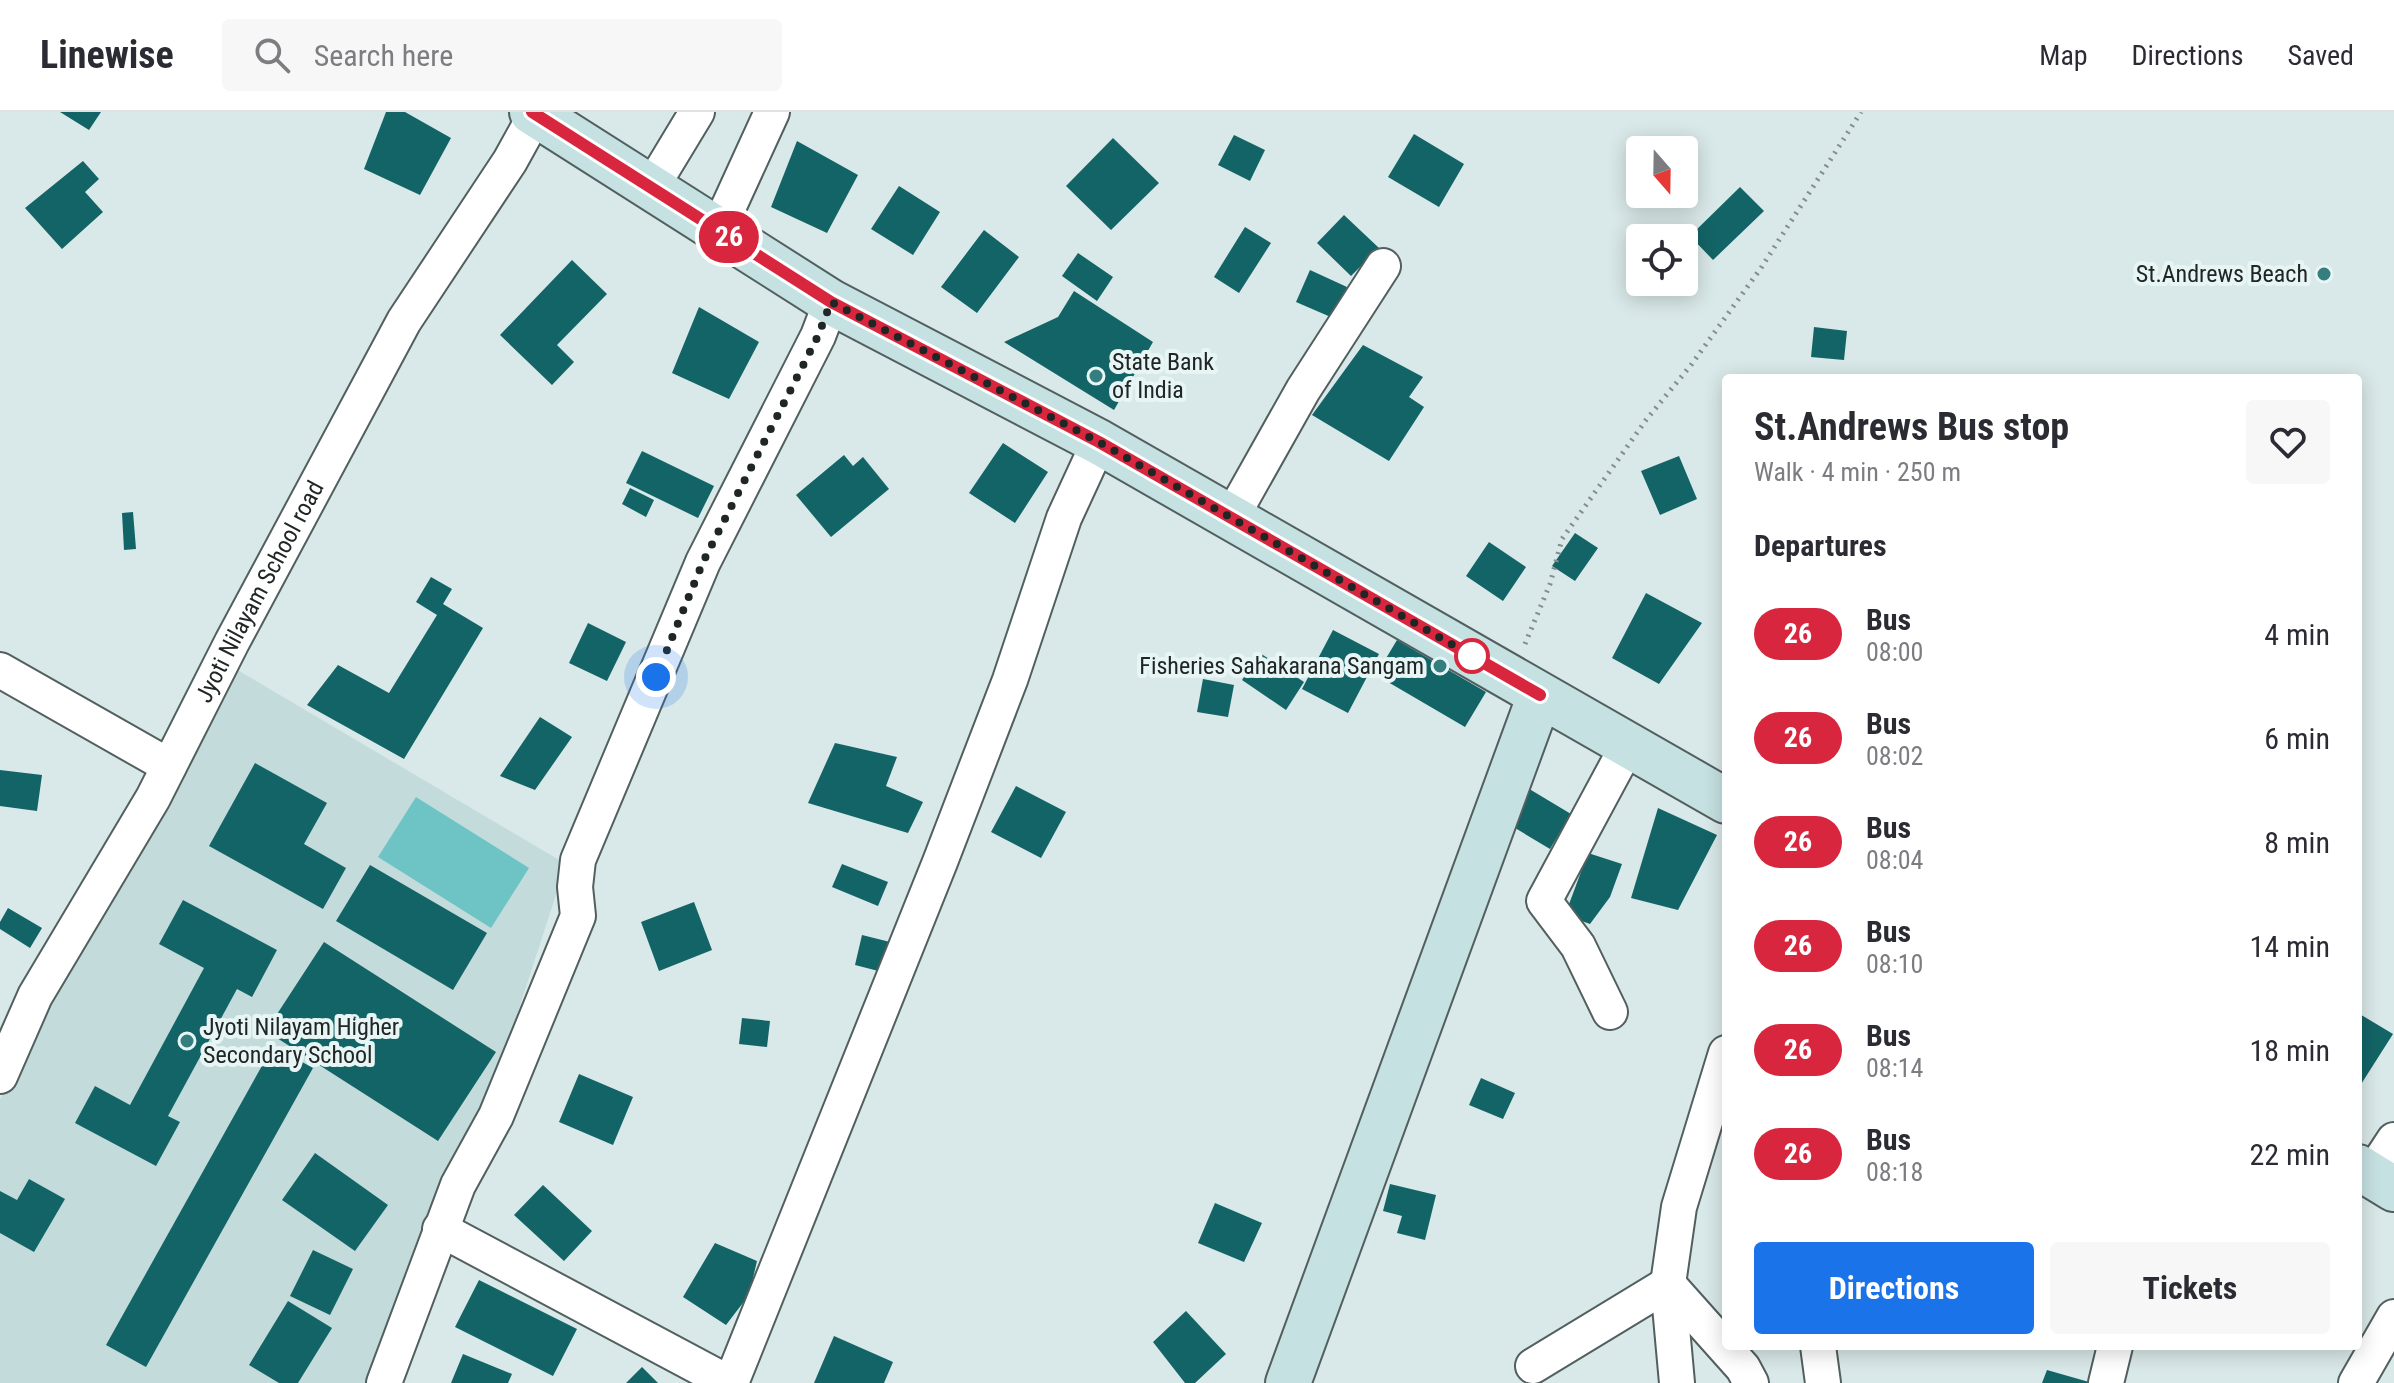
<!DOCTYPE html>
<html lang="en">
<head>
<meta charset="utf-8">
<style>
	:root { --surface:#fff; --page:#f7f7f7; --text:#2b2b33; --muted:#7c7c81; --line:#e1e1e2; --accent:#1a73e8 }
	body { margin:0; font-family:"Roboto Condensed",sans-serif; background:var(--page); color:var(--text); height:100vh; display:flex; flex-direction:column; font-size:30px; white-space:nowrap }
	* { box-sizing:border-box; margin:0 }
	p { font-size:26px; color:var(--muted) }
	.icon { flex:none; width:44px; height:44px; fill:none; stroke:currentColor; stroke-width:2; stroke-linecap:round; stroke-linejoin:round }
	.map { position:relative; flex:1; overflow:hidden }
	.details { position:absolute; left:1722px; top:262px; width:640px; height:976px; display:flex; flex-direction:column; background:var(--surface); border-radius:8px; box-shadow:0 4px 20px #0003 }
	.details>* { flex:none }
	.badge { padding:0 16px; border-radius:26px; font-size:28px; line-height:52px }
	.needle { width:52px; rotate:160deg }
	.tools { position:absolute; left:1626px; top:24px; display:grid; gap:16px }
	.tools a { display:grid; place-items:center; width:72px; height:72px; border-radius:8px; background:var(--surface); box-shadow:0 4px 20px #0003; font-size:40px }
	.you { position:absolute; width:40px; height:40px; margin:-20px; border:6px solid #fff; border-radius:50%; background:#1a73e8; box-shadow:0 0 0 12px #1a73e833 }
	.map>.badge { position:absolute; translate:-50% -50%; box-shadow:0 0 0 4px #fff }
	h2 { padding:0 32px; font-size:30px; line-height:72px }
	.round { display:grid; place-items:center; flex:none; width:84px; height:84px; border-radius:8px; background:var(--page) }
	.summary { display:flex; align-items:center; justify-content:space-between; height:136px; padding:0 32px }
	h1 { font-size:38px; font-weight:700; line-height:60px }
	.action { display:flex; gap:16px; margin-top:auto; padding:16px 32px }
	.action a { flex:1; height:92px; border-radius:8px; background:var(--accent); color:#fff; font-size:32px; font-weight:700; line-height:92px; text-align:center }
	.action a+a { background:var(--page); color:var(--text) }
	ul { padding:0; list-style:none }
	li { display:flex; align-items:center; gap:24px; height:104px; padding:0 32px }
	li div { flex:1 }
	li b { display:block; font-size:30px }
	li em { font-style:normal }
	li .badge { min-width:88px; font-weight:700; text-align:center }
	header { display:flex; align-items:center; gap:48px; box-sizing:border-box; height:112px; padding:0 40px; background:var(--surface); border-bottom:2px solid var(--line) }
	header strong { font-size:38px }
	nav { display:flex; gap:44px; margin-inline-start:auto; font-size:28px }
	.search { width:560px; height:72px; background:var(--page); display:flex; align-items:center; gap:20px; box-sizing:border-box; padding:0 28px; border-radius:8px; color:var(--muted); font-size:30px }
	.map>svg:first-child { display:block }
</style>
</head>
<body>
<header>
<strong>Linewise</strong>
<div class="search"><svg class="icon" aria-label="search" viewBox="0 0 24 24"><circle cx="10" cy="10" r="6"/><path d="M15 15l6 6"/></svg>Search here</div>
<nav><a>Map</a><a>Directions</a><a>Saved</a></nav>
</header>
<div class="map">
<svg width="2394" height="1271" viewBox="0 0 2394 1271">
	<rect width="100%" height="100%" fill="#d9e8e8"/>
	<path fill="#c4dbdb" d="M234,556L566,752L509,927L367,1271H0V987Z"/>
	<path fill="#6ec4c5" d="M416,685L529,756L491,816L378,745Z"/>
	<path fill="#136466" d="M60,0H101L89,18Z
		M386,0H405L451,26L420,83L364,57Z
		M1414,22L1464,52L1439,95L1388,65Z
		M1234,23L1265,38L1250,69L1218,53Z
		M1113,26L1159,71L1111,118L1066,74Z
		M797,29L858,63L827,121L771,95Z
		M83,49L99,67L85,80L103,100L62,137L25,96Z
		M899,74L940,100L913,143L871,117Z
		M1740,75L1764,99L1713,148L1690,124Z
		M1344,103L1379,136L1351,164L1317,131Z
		M1245,115L1271,131L1239,181L1214,165Z
		M984,118L1019,145L977,201L941,175Z
		M1078,141L1113,165L1097,189L1062,164Z
		M572,148L607,182L557,233L574,250L552,273L500,223Z
		M1310,158L1347,175L1333,206L1296,190Z
		M1074,179L1153,230L1114,298L1004,230L1058,205Z
		M699,195L759,230L729,287L672,261Z
		M1814,215L1847,219L1844,248L1811,245Z
		M1363,233L1423,265L1409,285L1424,295L1389,349L1312,303Z
		M1003,331L1048,360L1015,411L969,381Z
		M642,339L714,374L698,406L626,371Z
		M844,343L853,354L863,345L889,377L831,425L796,383Z
		M1679,344L1697,387L1660,403L1641,359Z
		M630,376L654,388L646,405L622,392Z
		M133,400L136,437L124,438L122,401Z
		M1575,421L1598,436L1575,469L1552,454Z
		M1489,430L1526,455L1503,489L1466,464Z
		M431,465L452,477L443,492L483,516L404,647L307,593L338,553L389,581L437,503L416,490Z
		M1646,481L1702,511L1659,572L1612,546Z
		M588,511L626,530L607,569L569,551Z
		M1333,518L1379,542L1348,601L1302,577Z
		M1397,528L1486,580L1465,615L1376,563Z
		M1260,541L1304,570L1286,598L1242,568Z
		M1203,567L1234,573L1228,605L1197,600Z
		M540,605L572,625L535,678L500,664Z
		M835,631L897,645L886,674L923,690L908,721L808,691Z
		M255,651L327,691L304,732L346,756L323,797L209,734Z
		M0,658L42,663L37,699L0,694Z
		M1016,674L1066,700L1041,746L991,720Z
		M1526,675L1571,702L1550,737L1505,710Z
		M1658,696L1717,723L1678,798L1631,786Z
		M1588,741L1622,752L1610,785L1590,812L1565,803Z
		M842,752L888,770L878,794L832,775Z
		M370,753L487,821L453,878L336,809Z
		M183,788L277,838L252,885L237,877L168,1004L180,1010L156,1054L75,1011L95,974L130,993L204,856L159,832Z
		M694,790L712,838L659,859L641,810Z
		M8,796L42,816L30,836L0,817V810Z
		M862,823L902,833L894,863L855,853Z
		M324,830L496,940L438,1029L266,919Z
		M2358,901L2393,922L2358,977Z
		M742,906L770,909L767,935L739,932Z
		M273,934L313,956L146,1255L106,1233Z
		M579,962L633,985L613,1033L559,1010Z
		M1481,966L1515,981L1503,1007L1469,993Z
		M315,1041L388,1093L355,1139L282,1088Z
		M29,1067L65,1087L34,1140L0,1121V1079L17,1088Z
		M1390,1072L1436,1083L1425,1128L1397,1121L1402,1104L1383,1099Z
		M543,1073L592,1119L564,1149L514,1103Z
		M1215,1091L1262,1111L1244,1150L1198,1131Z
		M715,1131L757,1149L749,1183L726,1213L683,1185Z
		M313,1138L353,1157L330,1203L290,1184Z
		M479,1168L577,1217L553,1264L455,1215Z
		M288,1189L332,1216L298,1271H279L249,1253Z
		M1186,1199L1226,1242L1195,1271H1185L1153,1230Z
		M834,1224L893,1250L884,1271H814Z
		M463,1242L512,1262L508,1271H451Z
		M642,1255L658,1271H626Z
		M2047,1258L2089,1270V1271H2042Z"/>
	<g fill="none" stroke-linecap="round" stroke-linejoin="round">
		<defs>
			<g id="minor">
				<path d="M651,76L697,0"/>
				<path d="M718,118L772,0"/>
				<path d="M1231,406L1303,278L1383,154"/>
				<path d="M0,558L169,654"/>
				<path d="M1610,900L1578,834L1544,789L1628,633"/>
				<path d="M1726,941L1679,1095L1668,1172L1743,1256L1751,1271"/>
				<path id="s1" d="M0,964L35,884L153,686L232,530L404,209L510,49L537,0"/>
				<path d="M2371,1063L2394,1028"/>
				<path d="M440,1117L729,1271"/>
				<path d="M1818,1234L1823,1271"/>
				<path d="M1533,1254L1668,1172L1677,1271"/>
				<path d="M384,1271L458,1073L496,1004L578,804L575,775L578,748L703,450L818,224L831,190"/>
				<path d="M731,1271L940,750L1010,568L1064,406L1099,330"/>
				<path d="M2106,1271L2115,1234"/>
				<path d="M2356,1271L2394,1205"/>
			</g>
			<path id="secondary" d="M532,0L831,190L1099,330L1726,689
				M2358,1055L2394,1077
				M1288,1271L1540,583"/>
		</defs>
		<use href="#minor" stroke="#525f5f" stroke-width="38"/>
		<use href="#secondary" stroke="#525f5f" stroke-width="48"/>
		<path stroke="#838e8e" stroke-width="5" stroke-dasharray="2 6" stroke-linecap="butt" d="M1525,532L1550,472L1562,427L1646,308L1691,253L1761,156L1861,0"/>
		<use href="#minor" stroke="#fff" stroke-width="34"/>
		<use href="#secondary" stroke="#c6e1e2" stroke-width="44"/>
	</g>
	<g fill="none" stroke-linecap="round" stroke-linejoin="round">
		<defs>
			<path id="line" d="M532,0L831,190L1099,330L1540,583"/>
		</defs>
		<use href="#line" stroke="#fff" stroke-width="18"/>
		<use href="#line" stroke="#d7263d" stroke-width="12"/>
		<path stroke="#202525" stroke-width="8" stroke-dasharray="0 14.4" d="M656,565L703,450L818,224L831,190L1099,330L1472,544"/>
	</g>
	<g fill="#357e7f" stroke="#e7f5f5" stroke-width="3">
		<circle cx="2324" cy="162" r="8"/>
		<circle cx="1096" cy="264" r="8"/>
		<circle cx="1440" cy="554" r="8"/>
		<circle cx="187" cy="929" r="8"/>
	</g>
	<circle fill="#fff" stroke="#d7263d" stroke-width="4" cx="1472" cy="544" r="16"/>
	<g text-anchor="middle" dominant-baseline="central" stroke-width="8" stroke-linejoin="round" paint-order="stroke">
		<g font-size="24" fill="#202525" stroke="#e7f5f5" text-anchor="end">
			<text x="2308" y="162">St.Andrews Beach</text>
			<text x="1112" y="250" text-anchor="start">State Bank<tspan x="1112" dy="28">of India</tspan></text>
			<text x="1424" y="554">Fisheries Sahakarana Sangam</text>
			<text x="203" y="915" text-anchor="start">Jyoti Nilayam Higher<tspan x="203" dy="28">Secondary School</tspan></text>
		</g>
		<g font-size="24" fill="#202525" stroke="#e7f5f5">
			<text stroke="none"><textPath href="#s1" startOffset="550">Jyoti Nilayam School road</textPath></text>
		</g>
	</g>
</svg>
<div class="tools">
<a><svg class="needle" viewBox="-14 -14 28 28"><path d="M0-13l5 13h-10z" fill="#e53935"/><path d="M0 13l5-13h-10z" fill="#7c7c81"/></svg></a>
<a><svg class="icon" aria-label="locate" viewBox="0 0 24 24"><circle cx="12" cy="12" r="6"/><path d="M12 2v4M12 18v4M2 12h4M18 12h4"/></svg></a>
</div>
<div class="you" style="left:656px;top:565px"></div>
<b class="badge" style="left:729px;top:125px;background:#d7263d;color:#fff">26</b>
<section class="details">
<div class="summary"><div><h1>St.Andrews Bus stop</h1><p>Walk · 4 min · 250 m</p></div><a class="round"><svg class="icon" aria-label="heart" viewBox="0 0 24 24"><path d="M12 20l-8-8c-3-5 5-10 8-4 3-6 11-1 8 4z"/></svg></a></div>
<h2>Departures</h2>
<ul>
<li><span class="badge" style="background:#d7263d;color:#fff">26</span><div><b>Bus</b><p>08:00</p></div><em>4 min</em></li>
<li><span class="badge" style="background:#d7263d;color:#fff">26</span><div><b>Bus</b><p>08:02</p></div><em>6 min</em></li>
<li><span class="badge" style="background:#d7263d;color:#fff">26</span><div><b>Bus</b><p>08:04</p></div><em>8 min</em></li>
<li><span class="badge" style="background:#d7263d;color:#fff">26</span><div><b>Bus</b><p>08:10</p></div><em>14 min</em></li>
<li><span class="badge" style="background:#d7263d;color:#fff">26</span><div><b>Bus</b><p>08:14</p></div><em>18 min</em></li>
<li><span class="badge" style="background:#d7263d;color:#fff">26</span><div><b>Bus</b><p>08:18</p></div><em>22 min</em></li>
</ul>
<div class="action"><a>Directions</a><a>Tickets</a></div>
</section>
</div>
</body>
</html>
